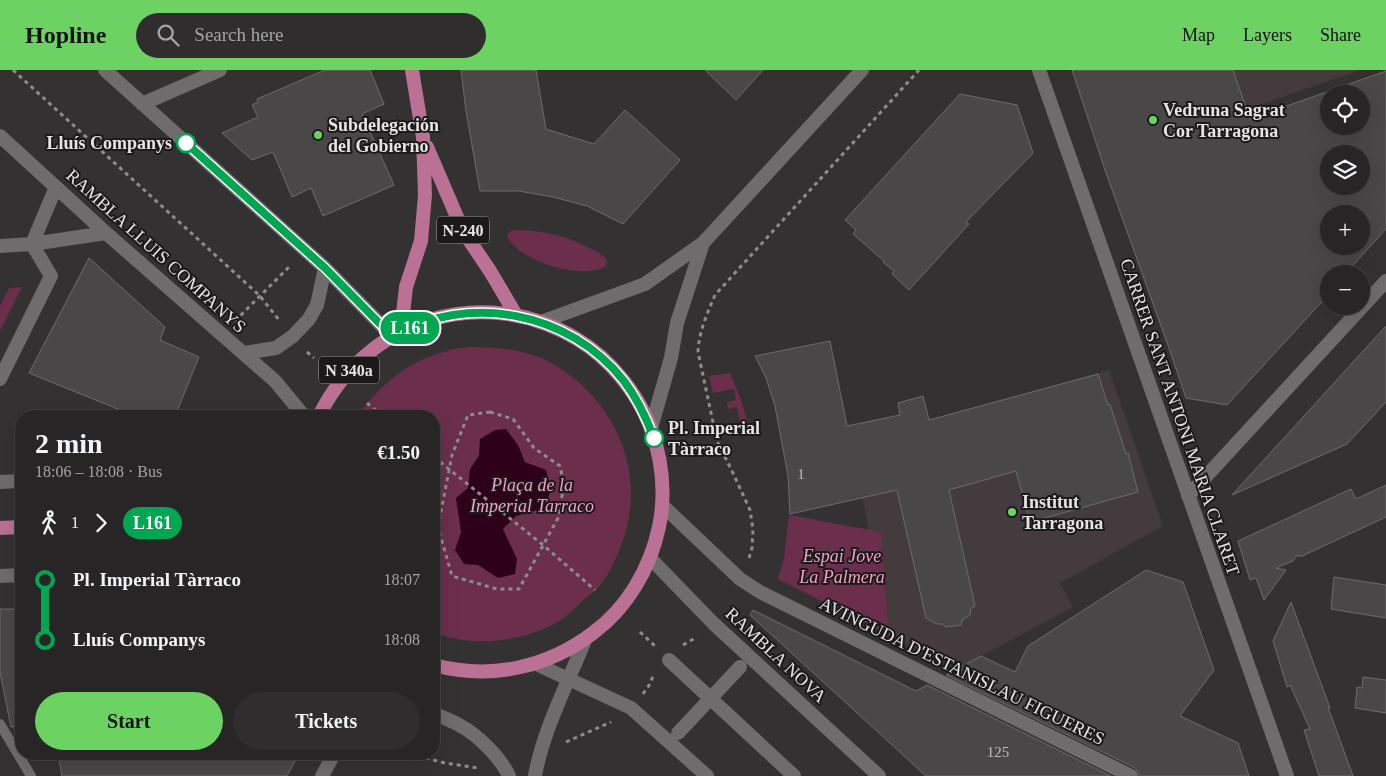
<!DOCTYPE html>
<html lang="en">
<head>
<meta charset="utf-8">
<style>
	:root { --surface:#272526; --page:#2f2d2e; --text:#f1f3f6; --muted:#a4a5a7; --line:#434243; --accent:#6cd362 }
	body { margin:0; font-family:"Times New Roman",serif; background:var(--page); color:var(--text); height:100vh; display:flex; flex-direction:column; font-size:19px; white-space:nowrap }
	* { box-sizing:border-box; margin:0 }
	p { font-size:16px; color:var(--muted) }
	.icon { flex:none; width:28px; height:28px; fill:none; stroke:currentColor; stroke-width:2; stroke-linecap:round; stroke-linejoin:round }
	.map { position:relative; flex:1; overflow:hidden }
	.side { position:absolute; left:15px; top:340px; width:425px; height:350px; display:flex; flex-direction:column; background:var(--surface); border-radius:20px; box-shadow:0 5px 20px #0002,0 0 0 1px var(--line) }
	.side>* { flex:none }
	.badge { padding:0 10px; border-radius:16px; font-size:18px; line-height:32px }
	.controls { position:absolute; left:1320px; top:15px; display:grid; gap:10px }
	.controls a { display:grid; place-items:center; width:50px; height:50px; border-radius:50%; background:var(--surface); box-shadow:0 5px 20px #0002,0 0 0 1px var(--line); font-size:25px }
	.map>.badge { position:absolute; translate:-50% -50%; box-shadow:0 0 0 2px #fff }
	.legs { display:flex; align-items:center; gap:8px; height:55px; padding:0 20px; font-size:16px }
	.legs p { margin-inline-start:auto }
	.headline { display:flex; align-items:center; justify-content:space-between; height:85px; padding:0 20px }
	h1 { font-size:28px; font-weight:600; line-height:38px }
	.cta { display:flex; gap:10px; margin-top:auto; padding:10px 20px }
	.cta a { flex:1; height:58px; border-radius:30px; background:var(--accent); color:#111; font-size:20px; font-weight:600; line-height:58px; text-align:center }
	.cta a+a { background:var(--page); color:var(--text) }
	ul { padding:0 20px; list-style:none }
	li { display:flex; align-items:center; gap:18px; height:60px; font-size:19px }
	li i { display:grid; place-items:center; width:8px; height:100%; margin:0 6px; background:currentColor }
	li i::after { content:''; width:12px; height:12px; margin:-6px; border:4px solid; border-radius:50%; background:var(--surface) }
	li p { margin-inline-start:auto }
	li:first-child i { background:linear-gradient(#0000 50%,currentColor 0) }
	li:last-child i { background:linear-gradient(currentColor 50%,#0000 0) }
	header { display:flex; align-items:center; gap:30px; box-sizing:border-box; height:70px; padding:0 25px; background:var(--accent); color:#111 }
	header strong { font-size:24px }
	nav { display:flex; gap:28px; margin-inline-start:auto; font-size:18px }
	.search { width:350px; height:45px; background:var(--page); display:flex; align-items:center; gap:12px; box-sizing:border-box; padding:0 18px; border-radius:28px; color:var(--muted); font-size:19px }
	.map>svg:first-child { display:block }
</style>
</head>
<body>
<header>
<strong>Hopline</strong>
<div class="search"><svg class="icon" aria-label="search" viewBox="0 0 24 24"><circle cx="10" cy="10" r="6"/><path d="M15 15l6 6"/></svg>Search here</div>
<nav><a>Map</a><a>Layers</a><a>Share</a></nav>
</header>
<div class="map">
<svg width="1386" height="706" viewBox="0 0 1386 706">
	<rect width="100%" height="100%" fill="#343132"/>
	<path fill="#443b3f" d="M1072,0H1360L1103,89Z
		M1109,300L1163,456L1060,513L1073,537L957,599L889,565L881,462L869,460L851,372Z"/>
	<path fill="#6b2f4c" d="M512,160C539,160 563,164 587,177C595,180 601,183 607,190L606,196C584,211 516,191 507,165Z
		M22,217L0,261V236L9,218Z
		M471,277C499,277 530,280 555,295C618,333 649,407 620,478C614,493 607,508 596,520C591,524 586,528 581,532C575,538 568,545 561,550C550,557 536,562 523,566C493,574 463,573 434,563V346H357C380,316 406,292 444,282C452,279 462,278 471,277Z
		M730,303L741,330L749,357L741,359L737,337L728,339L727,332L736,330L734,319L713,323L709,306Z
		M789,445L881,462L889,565L778,509L784,489Z"/>
	<path fill="#2f001a" d="M506,359L518,375L525,392L546,400L551,420L544,438L516,446L503,459L517,489L515,504L498,508L478,495L464,494L455,480L461,462L456,428L468,418L470,399L479,386L480,369L495,360Z"/>
	<path fill="#4a4748" stroke="#6e6b6c" fill-rule="evenodd" d="M325,0H370L384,34L362,44L394,115L323,146L311,118L292,127L273,82L252,90L222,63L258,47L252,35L258,32L257,29Z
		M461,0H536L546,59L594,74L625,40L680,90L623,154L587,136L553,127L519,121H480L466,41Z
		M705,0H763L736,30Z
		M1072,0H1233L1250,49L1386,1V159L1345,204H1329V224L1227,335L1186,328L1169,278L1106,103ZM1329,24H1361V56H1329ZM1329,84H1361V116H1329ZM1329,144H1361V176H1329Z
		M960,24L1017,35L1033,83L966,152L969,154L909,220L892,204L894,201L883,192L884,191L853,164L856,160L845,150Z
		M89,188L165,257L160,270L199,287L175,346H135L29,303Z
		M1386,256V332L1347,374L1232,425Z
		M830,271L847,356L900,345L898,333L923,326L929,350L1098,304L1108,335L1110,334L1126,384L1128,383L1138,422L1030,452L1016,401L949,420L975,536L971,538L970,545L963,549L961,555L946,557L942,554H937L926,548L897,420L790,444L788,406L775,336L766,308L755,286Z
		M1386,415V447L1302,486H1296L1293,491L1276,498L1286,500L1264,530L1256,508L1250,510L1238,471L1351,419L1356,429Z
		M1146,500L1183,512L1214,600L1180,646L1238,673L1249,706H1140L1138,702L1135,698L946,605L981,586L1015,602L1028,576Z
		M1334,507L1386,515V548L1331,539Z
		M1291,532L1330,638L1328,637L1353,706H1319L1304,660L1310,659L1290,615L1287,617L1273,571Z
		M0,539H21V656L11,657L0,602Z
		M753,540L916,621L927,615L1111,706H926L750,545Z
		M1363,607L1386,610V643L1355,638L1357,617L1362,618Z
		M58,684H299L287,706H62Z"/>
	<g fill="none" stroke-linecap="round" stroke-linejoin="round">
		<path stroke="#8e8c8d" stroke-width="3" stroke-dasharray="4 4" stroke-linecap="butt" d="M13,0L260,226L279,250
			M235,251L291,195
			M307,282L314,288
			M367,333L383,346
			M490,342L513,349L534,378L560,396L564,415L558,448L519,519H497L452,506L438,457L452,385L468,345Z
			M434,387L543,475L595,520
			M749,488L752,478L753,459L750,440L733,403L717,371L698,282C699,261 707,244 715,225L919,0
			M640,562L655,576
			M683,575L697,567
			M643,624L650,614L654,603
			M566,672L611,652
			M410,684L445,693L478,698"/>
		<path stroke="#6f6c6d" stroke-width="10" d="M0,654L31,706"/>
		<path stroke="#6f6c6d" stroke-width="14" d="M669,590L794,706
			M678,663L740,597"/>
		<path stroke="#6f6c6d" stroke-width="14" d="M105,0L325,198L392,266
			M1039,0L1287,706
			M142,34L220,0
			M0,66L106,163L275,311L304,346
			M32,174L56,117
			M0,176L32,174L106,163
			M541,252L645,214L703,173L862,0
			M244,283L276,278L293,266L309,249L317,235L325,198
			M0,309L51,206L32,174
			M651,358L671,288L677,253L703,173
			M0,412L21,411
			M1188,426L1386,211
			M650,488L714,554L879,706
			M0,506L21,505"/>
		<path stroke="#6f6c6d" stroke-width="14" d="M434,645H437C444,648 452,651 459,655C477,664 501,688 509,706
			M322,706L334,684
			M535,706C543,660 568,613 585,570"/>
		<path stroke="#6f6c6d" stroke-width="14" d="M662,435L740,509L760,522L1131,706
			M536,594L631,638L707,706"/>
		<path stroke="#ba7193" stroke-width="14" d="M427,77L463,161L490,201L516,245
			M401,261L406,217L421,171L425,125L423,67L412,0
			M319,346C367,248 483,213 577,269C610,289 636,321 650,356C662,388 666,423 659,457C650,499 627,538 593,563C547,598 490,610 434,595
			M0,458L21,457"/>
	</g>
	<g fill="none" stroke-linecap="round" stroke-linejoin="round">
		<defs>
			<path id="line-1" d="M186,73L325,198L392,266C469,223 569,241 624,311C637,328 646,347 654,368"/>
		</defs>
		<use href="#line-1" stroke="#fff" stroke-width="11"/>
		<use href="#line-1" stroke="#00a651" stroke-width="8"/>
	</g>
	<g fill="#6cd362" stroke="#1b191a" stroke-width="2">
		<circle cx="1153" cy="50" r="5"/>
		<circle cx="318" cy="65" r="5"/>
		<circle cx="1012" cy="442" r="5"/>
	</g>
	<g fill="#fff" stroke="#00a651" stroke-width="2.5">
		<circle cx="186" cy="73" r="9"/>
		<circle cx="654" cy="368" r="9"/>
	</g>
	<g text-anchor="middle" dominant-baseline="central" stroke-width="4" stroke-linejoin="round" paint-order="stroke">
		<g font-size="15" fill="#bebcbd">
			<text x="801" y="404">1</text>
			<text x="998" y="682">125</text>
		</g>
		<g fill="#1b191a" stroke="#a8a6a7" stroke-width="1">
			<rect x="437" y="146.5" width="52" height="27" rx="4"/>
			<rect x="319" y="286.5" width="60" height="27" rx="4"/>
		</g>
		<g font-size="16" font-weight="bold" fill="#e5e3e4">
			<text x="463" y="160">N-240</text>
			<text x="349" y="300">N 340a</text>
		</g>
		<g font-size="18" font-weight="bold" fill="#e5e3e4" stroke="#1b191a" text-anchor="start">
			<text x="1163" y="40">Vedruna Sagrat<tspan x="1163" dy="21">Cor Tarragona</tspan></text>
			<text x="328" y="55">Subdelegación<tspan x="328" dy="21">del Gobierno</tspan></text>
			<text x="1022" y="432">Institut<tspan x="1022" dy="21">Tarragona</tspan></text>
		</g>
		<g font-size="18" font-weight="bold" fill="#e5e3e4" stroke="#1b191a" text-anchor="end">
			<text x="172" y="73">Lluís Companys</text>
			<text x="668" y="358" text-anchor="start">Pl. Imperial<tspan x="668" dy="21">Tàrraco</tspan></text>
		</g>
		<g font-size="18" fill="#e5e3e4" stroke="#1b191a">
			<text transform="translate(156 181) rotate(42)">RAMBLA LLUIS COMPANYS</text>
			<text transform="translate(1180 347) rotate(71)">CARRER SANT ANTONI MARIA CLARET</text>
			<text transform="translate(776 585) rotate(43)">RAMBLA NOVA</text>
			<text transform="translate(962 601) rotate(26)">AVINGUDA D'ESTANISLAU FIGUERES</text>
		</g>
		<g font-size="18" font-style="italic" fill="#f5a0c5" stroke="#1b191a">
			<text x="532" y="415">Plaça de la<tspan x="532" dy="21">Imperial Tarraco</tspan></text>
			<text x="842" y="486">Espai Jove<tspan x="842" dy="21">La Palmera</tspan></text>
		</g>
	</g>
</svg>
<div class="controls">
<a><svg class="icon" aria-label="locate" viewBox="0 0 24 24"><circle cx="12" cy="12" r="6"/><path d="M12 2v4M12 18v4M2 12h4M18 12h4"/></svg></a>
<a><svg class="icon" aria-label="layers" viewBox="0 0 24 24"><path d="M12 4l9 5-9 5-9-5zM3 14l9 5 9-5"/></svg></a>
<a>+</a>
<a>−</a>
</div>
<b class="badge" style="left:410px;top:258px;background:#00a651;color:#fff">L161</b>
<section class="side">
<div class="headline"><div><h1>2 min</h1><p>18:06 – 18:08 · Bus</p></div><b>€1.50</b></div>
<div class="legs"><svg class="icon" aria-label="walk" viewBox="0 0 24 24"><circle cx="13" cy="4" r="2"/><path d="M13 8l-2 6 4 7M11 14l-3 7M7 12l3-4h3l4 4"/></svg>1<svg class="icon" aria-label="forward" viewBox="0 0 24 24"><path d="M9 5l7 7-7 7"/></svg><b class="badge" style="background:#00a651;color:#fff">L161</b></div>
<ul>
<li><i style="color:#00a651"></i><b>Pl. Imperial Tàrraco</b><p>18:07</p></li>
<li><i style="color:#00a651"></i><b>Lluís Companys</b><p>18:08</p></li>
</ul>
<div class="cta"><a>Start</a><a>Tickets</a></div>
</section>
</div>
</body>
</html>
